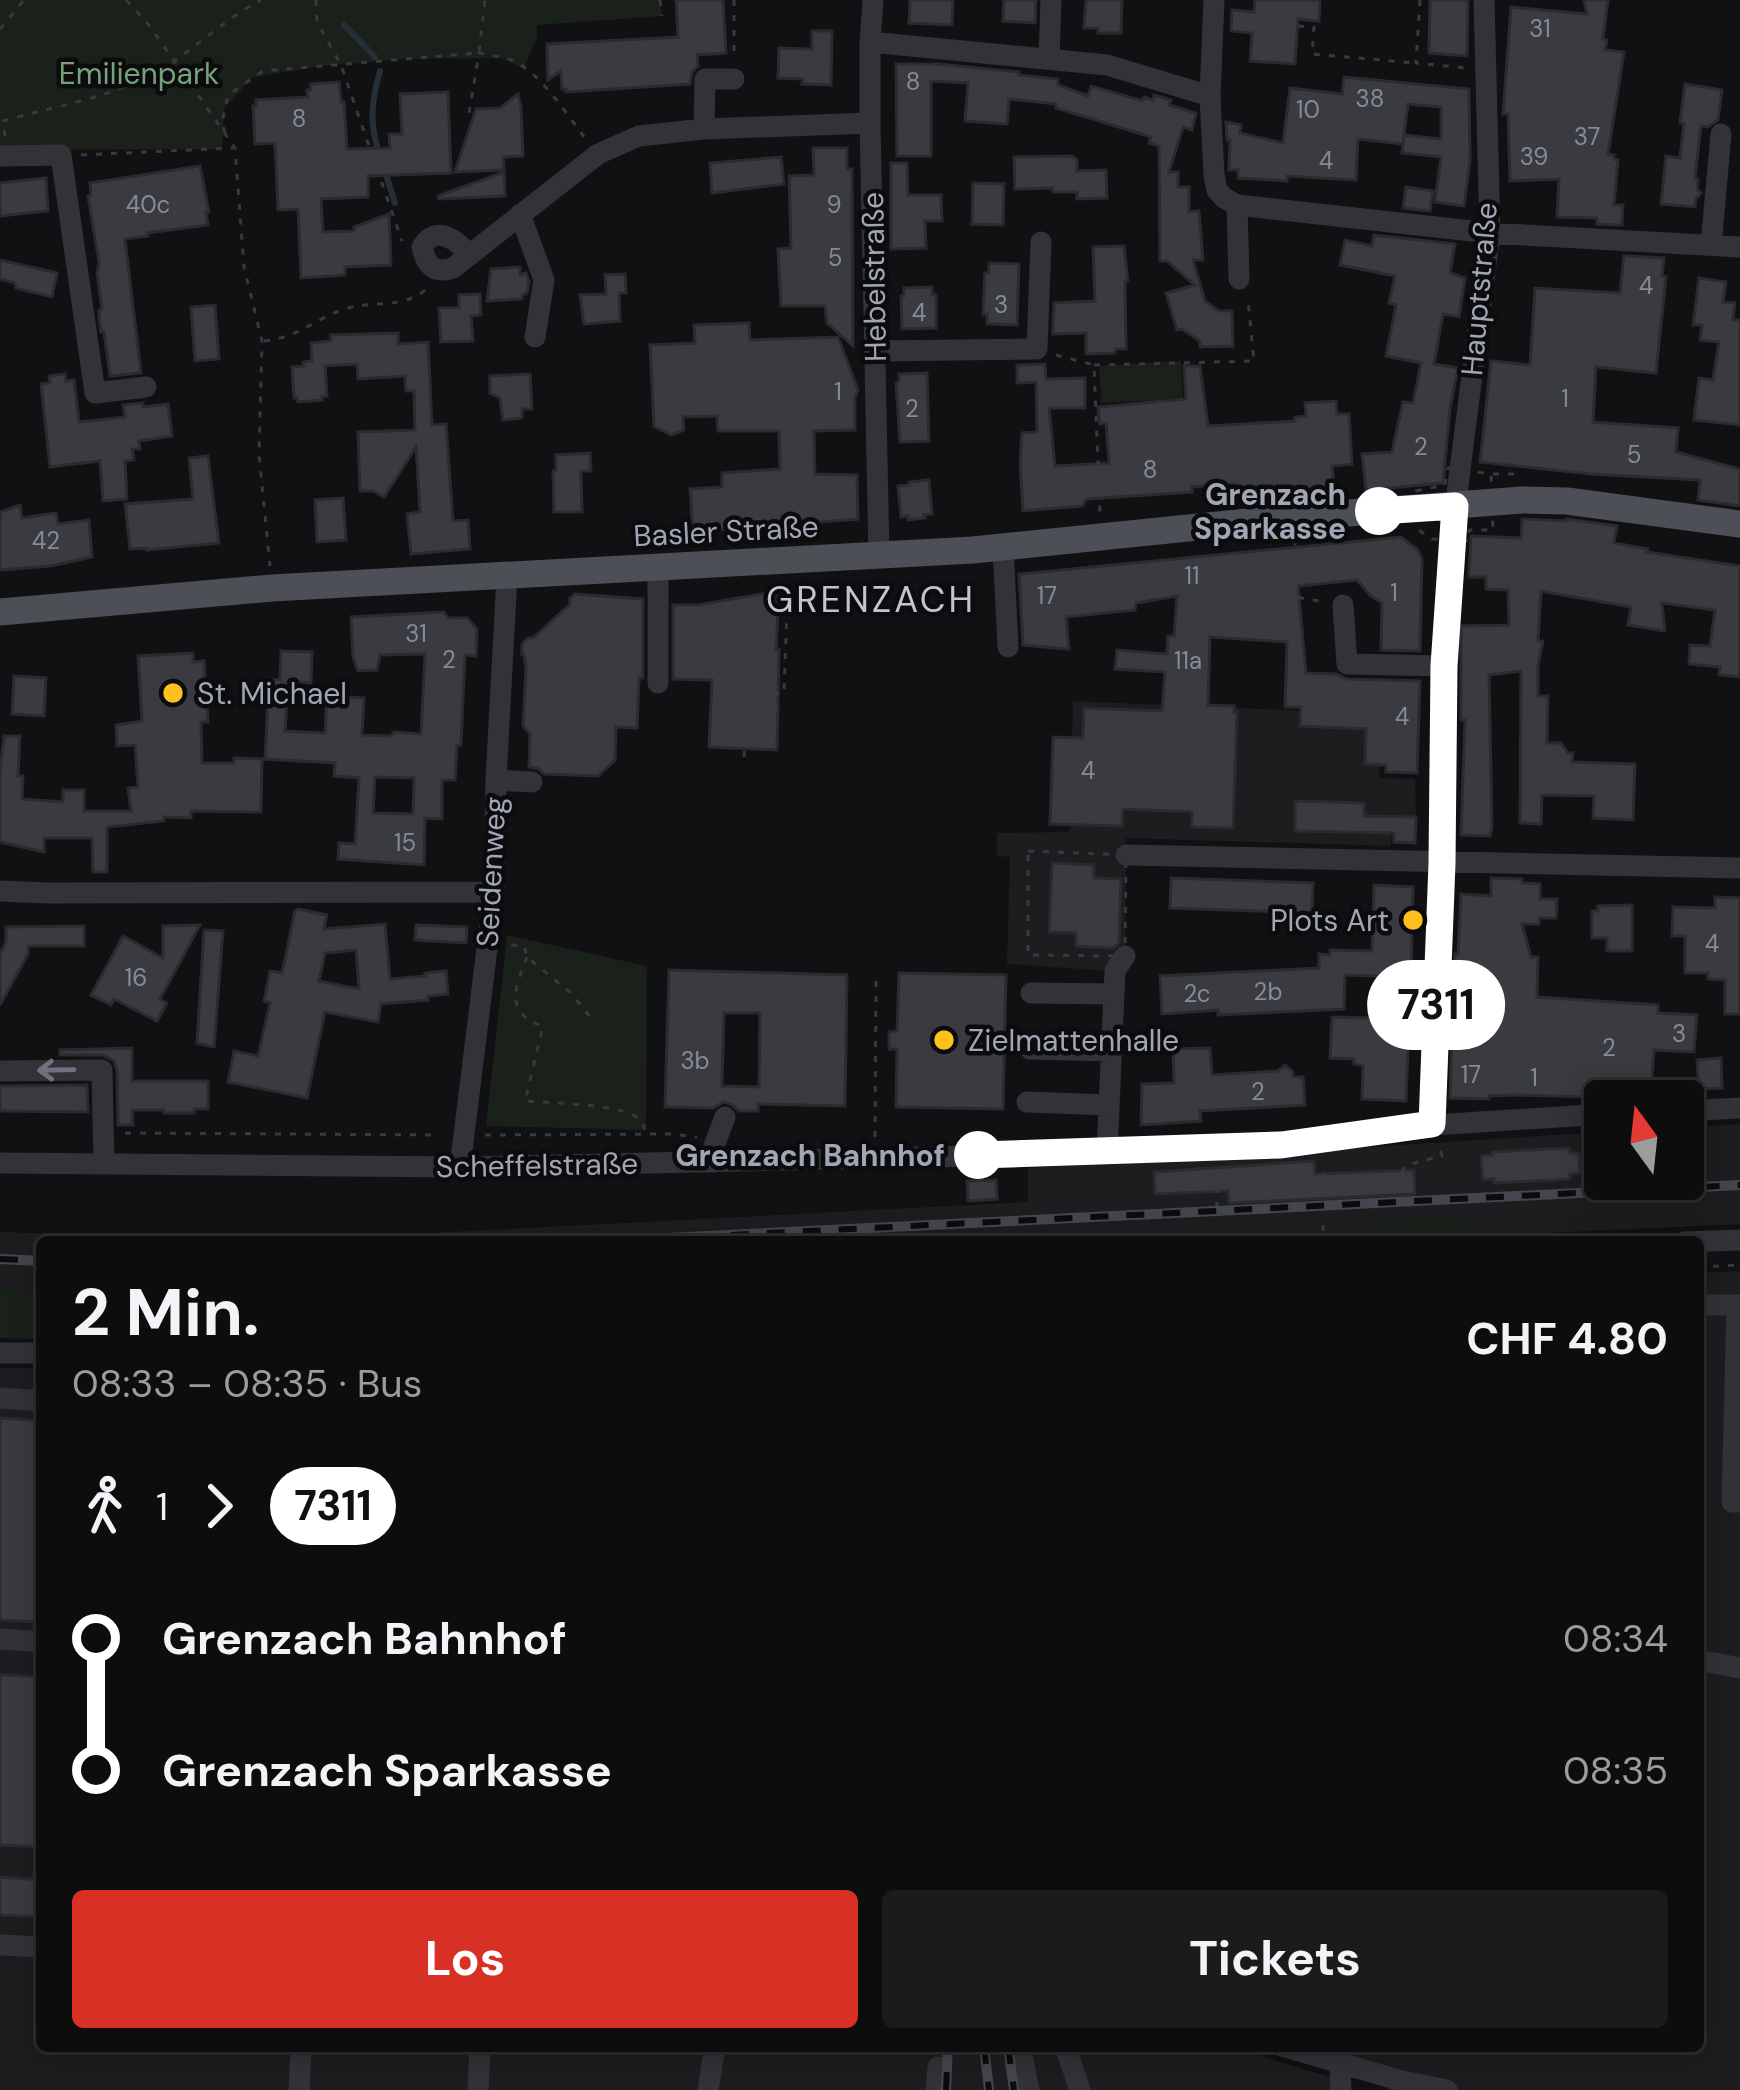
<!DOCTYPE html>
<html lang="de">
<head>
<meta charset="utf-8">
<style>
	:root { --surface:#0d0d0e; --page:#1b1b1c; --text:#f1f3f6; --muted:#9a9c9e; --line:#2d2d2e; --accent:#d93025 }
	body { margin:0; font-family:"DM Sans",sans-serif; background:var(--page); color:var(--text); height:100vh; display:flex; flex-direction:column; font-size:45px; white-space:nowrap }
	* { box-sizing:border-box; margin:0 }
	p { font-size:39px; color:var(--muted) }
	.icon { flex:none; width:66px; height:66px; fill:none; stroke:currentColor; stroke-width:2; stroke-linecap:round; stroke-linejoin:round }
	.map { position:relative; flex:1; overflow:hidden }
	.side { position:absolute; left:36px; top:1236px; width:1668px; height:816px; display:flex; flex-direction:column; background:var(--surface); border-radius:12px; box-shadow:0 6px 30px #0003,0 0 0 3px var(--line) }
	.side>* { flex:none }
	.badge { padding:0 24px; border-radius:39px; font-size:42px; line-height:78px }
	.needle { width:78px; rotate:345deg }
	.tools { position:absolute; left:1584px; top:1080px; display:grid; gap:24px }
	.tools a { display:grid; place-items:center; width:120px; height:120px; border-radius:12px; background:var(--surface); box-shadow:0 6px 30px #0003,0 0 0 3px var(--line); font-size:60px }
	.map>.badge { position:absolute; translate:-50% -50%; box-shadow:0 0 0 6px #fff }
	.legs { display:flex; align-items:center; gap:18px; height:132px; padding:0 36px; font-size:39px }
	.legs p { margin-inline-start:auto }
	.overview { display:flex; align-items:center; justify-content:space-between; height:204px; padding:0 36px }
	h1 { font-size:66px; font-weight:700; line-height:90px }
	.cta { display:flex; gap:24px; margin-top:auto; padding:24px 36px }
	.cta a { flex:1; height:138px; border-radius:12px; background:var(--accent); color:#fff; font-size:48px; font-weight:700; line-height:138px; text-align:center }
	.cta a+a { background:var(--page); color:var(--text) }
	ul { padding:0 36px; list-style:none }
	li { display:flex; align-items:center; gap:42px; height:132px; font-size:45px }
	li i { display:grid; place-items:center; width:18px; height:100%; margin:0 15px; background:currentColor }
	li i::after { content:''; width:30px; height:30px; margin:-15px; border:9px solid; border-radius:50%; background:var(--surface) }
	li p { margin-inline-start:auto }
	li:first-child i { background:linear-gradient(#0000 50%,currentColor 0) }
	li:last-child i { background:linear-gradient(currentColor 50%,#0000 0) }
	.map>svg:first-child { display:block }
</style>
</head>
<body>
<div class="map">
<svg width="1740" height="2090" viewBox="0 0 1740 2090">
	<rect width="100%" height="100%" fill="#111113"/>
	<path fill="#1d1d20" d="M1073,701L1380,714L1379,778L1415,779L1416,818L1392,817L1391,846L1126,838L1125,972L1007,964L1010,857L997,856V833L1070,832Z
		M1740,1124V1224L1548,1233L1481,1242H42V1293L0,1288V1232L186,1238H332L1028,1202V1168L1605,1132V1179H1683V1128Z
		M1740,1271V2090H1388L1390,2073L1355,2062V2046H1698V1273Z
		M0,1368H42V2046H1227L1333,2078L1334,2090H0Z"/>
	<path fill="#19211a" d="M0,0H660L662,16L537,25V37L524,69L502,58L404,59L319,66L252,78L224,109L222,149L0,150Z
		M1181,361L1183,399L1101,403L1099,366Z
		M507,935L647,966L646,1130L486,1126Z
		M1435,1218L1501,1223L1414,1239L1367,1241V1224Z
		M0,1288L42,1293V1339L0,1338Z"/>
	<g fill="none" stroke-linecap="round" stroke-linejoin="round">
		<path stroke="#262f37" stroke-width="6" d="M344,25L375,57
			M380,156C369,124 371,103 380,71
			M384,168L395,203"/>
	</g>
	<path fill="#3a3b41" stroke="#2b2b2f" stroke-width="3" fill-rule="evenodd" d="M676,0H723L726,53L697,55L698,66L692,72L690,84L566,92V89H562L561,71L548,80L547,44L678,37Z
		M910,0H953L952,25L909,23Z
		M1004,0H1036L1035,23L1003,21Z
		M1086,0H1122L1121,33H1098V28H1084Z
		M1255,0H1320L1319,21L1298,19L1295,64L1250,61L1252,33L1231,31L1232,10L1254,12Z
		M1430,0H1468L1467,56L1429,53Z
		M1584,0H1608L1603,39L1607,40L1605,50L1624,52L1608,154L1614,155V159L1618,160L1614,205H1623L1622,225L1597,224V218L1557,217L1559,179L1510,181L1508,114H1503L1511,7L1587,14Z
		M812,31H832L831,85L802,84L803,79L778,78L779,48L812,49Z
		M896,64H938L1019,72V75L1058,79V85L1088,96L1091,86L1143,101L1144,97L1153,100L1154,95L1171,100L1169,105L1196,113L1192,130L1183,127L1169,172H1178V187H1189V212L1199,211L1203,260H1193L1205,301L1219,311H1232L1233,346L1200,347V341L1182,329L1177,330L1166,293L1195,285L1167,261H1160L1159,146L1149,143L1151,137L1056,108V104L1009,99L1007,124L965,121L968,83L931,81V156H897Z
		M1344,77L1469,89L1470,161L1464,206L1435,202L1441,157L1402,153L1404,135L1403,144L1358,139L1356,180L1287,176V181L1238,178V170H1229L1230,140H1227L1226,122L1241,125L1240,133L1283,143L1290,88L1342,94ZM1408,104L1441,107V139L1404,135Z
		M339,82L341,102H344L347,149L390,148L389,134H402L400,94L448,92L451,173L368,176V197L321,199L323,232L354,231V227L389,214L391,265L345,267V275L301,278L298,209L278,210L275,143L255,144L253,106H256V100L308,97L307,90H311V84Z
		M1685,84L1722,90L1718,120L1708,127L1701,126L1695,178L1698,179L1697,189L1701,193L1696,199L1695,207L1661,204L1666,156L1680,158L1684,123H1680Z
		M518,94L521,107L523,156L503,157L504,170L455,172L476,109L500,108Z
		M813,148H847V169H852L853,346L827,323L825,306H781L778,249L791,248L789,176L814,175Z
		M1072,156L1077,160V171L1106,170L1107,198L1077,199V192H1053V188L1015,189L1014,157Z
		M781,157L784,184L712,193L710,163Z
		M891,163H907L908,195H941L942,221H925L926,248L891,249Z
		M200,166L209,212H206L208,225L147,233L148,236L125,239L141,373L110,376L104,332H101L99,316V310L102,309L97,273L99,262L88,196L91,195L90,183Z
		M504,172L505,196L439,199L438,196Z
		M46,178L48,211L0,216V183Z
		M973,183L1004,184L1003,225L972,224Z
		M1406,187L1433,191L1430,211L1403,208Z
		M1374,235L1455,244L1450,273L1465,278L1459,317L1443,314L1434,364L1458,368L1450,408L1443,483L1366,490L1362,454L1392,452L1403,402L1413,403L1421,363L1386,356L1396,305L1389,303L1395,276L1340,265L1345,240L1372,246Z
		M1124,246L1128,281H1125L1126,349H1115V353L1086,354V333L1053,334L1054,303L1095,301L1093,247Z
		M1624,256L1664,258L1662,276L1666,277L1656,373L1596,367L1593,422L1678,428L1676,452L1740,469V506L1698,500L1700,480L1590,474L1480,462L1491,361L1530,365L1535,288L1620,293Z
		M0,260L57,273L52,297L16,288L15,283L0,279Z
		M989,263L1019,264L1017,325L987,324V314H983L985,273H989Z
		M520,267V275L526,273L529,281L527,293L522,295V299L487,301L491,269Z
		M625,274L626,293H619L620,321L584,324L580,295L606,294L605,275Z
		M1699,278L1726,282L1723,302L1735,303L1733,320H1740V425L1694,420L1699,378L1713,380L1719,342L1700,340L1702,325H1693Z
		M932,287V295H936V328L902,329L901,296H904V288Z
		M480,294L481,315L471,316L473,341L441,342L439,308H459V295Z
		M215,305L219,359L195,361L191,307Z
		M749,323L750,340L838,337L858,390L855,397V430L814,431L815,474L857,475L858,519L693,532L690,489L722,487V473L780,469L779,431H718L717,416L683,417L684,430L671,435L654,426L650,345L695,343L694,325Z
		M398,333V344L428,342L432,425L446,424L453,521L468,520L470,549L411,554L407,514L420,512L416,447L384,497L373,491H360L358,432L415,430L414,391H406L405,376L358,379L357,364L325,366L327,396H322V400L298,402L297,398H294L292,367L304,366L303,362L312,361L311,343L331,341V335Z
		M1045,364L1046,379L1085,378V408H1049L1055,466L1109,463L1106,423L1100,424L1098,407L1186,399L1184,366H1200L1208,426L1295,421V417L1306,416L1305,403L1336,401L1337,414H1349L1352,464L1332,466L1335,492L1237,500L1236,484L1192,487V492L1087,499L1082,506L1023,511L1020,463L1022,433L1037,432L1036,382L1017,383V365Z
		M927,373L929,441L900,442L896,383L899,381V374Z
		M65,374L66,381L74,380L79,422L125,417L123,405L143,403V407L168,404L172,436L139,441L140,449H132L134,460L125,461L127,499L103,501L100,461L50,467L41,384L50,383L49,376Z
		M530,374L532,409H522V418L503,420L500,398L490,393V376Z
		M590,453L591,471H581L582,512H554L553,471H556V455Z
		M208,456L219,543L147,550V548L130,549L125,504L193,499L189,458Z
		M929,480L932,514L924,515L925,518L908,520V516L901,517L898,486L909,485V482Z
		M343,498L346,540L317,542L315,500Z
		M20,505L22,518L56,513L58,524L89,520L92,557L50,566L0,570V512Z
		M1522,519L1566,521V519L1617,526L1614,543L1648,549L1647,552L1740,566V677L1719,675L1720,667L1689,664L1690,645L1710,646L1715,610L1662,603L1665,631L1628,625L1631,607L1541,591L1538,641H1543L1538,665V696H1548L1547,743H1561L1568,753H1573L1572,762L1635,764L1633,820L1593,818L1594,796L1542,795L1541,824L1520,823L1521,671L1489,675L1492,827L1490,836L1461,835L1465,720H1461V626L1509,625L1508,590L1486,589V577H1469L1471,536L1521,538Z
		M1401,537L1417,549L1422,558L1420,651L1381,650L1382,603L1370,595L1357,580L1298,586L1306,673L1336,674L1347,679L1420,681L1417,773L1386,772V765L1365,764L1366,729L1300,726L1301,707H1285L1287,642L1210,637L1208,705L1234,706V712H1237L1233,828L1192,827V812L1123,809L1122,826L1050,824L1053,737L1083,738L1084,708L1162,711L1165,672L1115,669L1117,650L1167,654L1168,636H1174L1177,596L1136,603L1135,610L1066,617L1069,649L1023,645L1019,574Z
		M779,591L776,650H779L777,750L709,747L712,680L673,679V605H698Z
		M575,594L643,599V678H639L637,728L616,727L615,760L598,776L544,774L539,769L529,767L530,734L523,726L526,668L524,655H522V644L528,638H533L570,604V598Z
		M444,612L448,618H467L477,629L476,656L465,655L461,745L457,746L455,780H442V819L425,818L424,865L338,859L339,843L355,844L359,778L334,776L335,763L265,759L269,679L280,680L281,651L312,652L311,683L288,681L285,731L325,733L327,696L364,698L362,735L391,736L394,732L421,734L425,654L380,655L377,670L358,671L353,657L351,617ZM375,777L414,778L413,814L373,813Z
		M193,653V662L204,661L208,722H201L202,763H234V758L262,759L261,812L191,811V818L164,817V821L107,827V872H93L92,838H44V852L0,842V771L4,736H20L18,776H23L22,799L63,802V790H84V811H131L128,788L138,787L135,745L117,746L116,725L142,721L138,656Z
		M14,676L46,678L44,716L12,714Z
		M1295,801L1364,803V816L1416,817L1415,843L1394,842V833L1295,831Z
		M1052,863L1094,865V878L1121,879L1119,943L1113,948L1076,946V933L1049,932Z
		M1171,878L1313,883L1312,913L1170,908Z
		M1491,878L1522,879V883L1540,884V899H1557L1556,918H1539V924H1522L1531,957H1538L1537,997L1658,1005V1013L1697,1015L1694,1052L1654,1050L1651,1090L1587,1091V1097L1513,1095L1489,1096V1099L1450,1098L1455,954H1458L1461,894L1491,896Z
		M1374,885L1413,887L1411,977L1345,975L1344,1009L1218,1015V1010L1162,1014L1160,976L1319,968V954L1330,955V950L1372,951Z
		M1715,897L1740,898V1014H1725V980L1708,979V973H1685V936H1672L1673,907L1715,908Z
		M1632,905V951H1607V938H1592V911H1598V906Z
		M298,909L327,915L324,929L385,924L390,979L426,976L425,973L446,971L448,994L428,996V1000L381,1004L378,1022L325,1012L307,1098L228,1082L234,1051L258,1056L270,1003L264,1001L270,971L282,973L295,911ZM356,950L359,989L319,981L325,953Z
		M200,925L160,999L167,1003L157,1021L114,999L111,1005L91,995L123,936L163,958V926Z
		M416,925L467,927L466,943L415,940Z
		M84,926V946H28V954L0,1005V953L6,942V927Z
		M204,930L223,931L214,1047L197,1043Z
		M669,970L847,975L845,1106L758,1104V1111H739L731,1104L724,1102L713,1108L665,1107ZM724,1013H760L759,1087L722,1086Z
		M899,973L1006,975L1003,1109L896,1107L897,1049H889V1032L897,1031Z
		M1332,1017L1409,1019L1406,1101L1362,1099L1363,1065L1354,1064V1059L1330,1058Z
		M132,1048V1081H208V1109H194V1113H164V1110H132L133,1125H118L117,1070L114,1061L103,1055H60V1050Z
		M1210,1048L1212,1075L1278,1071L1285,1065L1293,1072V1077H1303L1305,1105L1200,1111L1201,1121L1141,1125L1142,1084L1174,1083L1173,1049Z
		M1721,1058L1722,1088L1699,1089L1697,1060Z
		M87,1085L88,1112L0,1111V1086Z
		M1569,1148L1570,1153H1579L1580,1173L1570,1174V1179L1494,1183V1179L1483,1180L1481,1156L1492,1155V1152Z
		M1314,1161L1315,1174L1414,1170L1415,1194L1229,1203L1228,1191L1155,1194L1154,1172Z
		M996,1180L997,1199L968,1201L967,1181Z
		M0,1418L42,1421V1622L0,1620Z
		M0,1675L42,1677V1847L0,1845Z
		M0,1877L42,1880V1917L0,1915Z"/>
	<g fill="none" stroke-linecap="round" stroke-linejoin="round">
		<path stroke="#38393f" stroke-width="3" stroke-dasharray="6 9" stroke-linecap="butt" d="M126,0L149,25L235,148L244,267L262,341L259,455L270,566
			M316,0L317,22L341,65L402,241
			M660,0L662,16
			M734,0V59
			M1420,0L1416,63L1466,68
			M1298,26L1314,27L1312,54L1416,63
			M0,29L24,0
			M469,113L479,53C491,56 507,57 518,63C546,81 565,112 585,138
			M225,133L222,122L228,95L263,71L479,53L485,0
			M5,136L3,121C51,107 100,100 145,78C187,58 220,21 261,0
			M81,155L233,148
			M264,341C300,337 314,319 345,309C377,299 400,311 428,288
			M1056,355L1094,365L1100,514
			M1094,365L1254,361L1248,301
			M1448,468L1491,474L1493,530H1469L1468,541L1432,539L1420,531L1416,491L1445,485Z
			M1493,474H1516
			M1295,539L1296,597L1324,602
			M744,757L746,725L775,726L777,690H784L788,586
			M1028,851L1126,855L1125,956L1028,955Z
			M511,945L524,946L527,957L572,994L594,1022
			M527,957C515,987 504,1014 543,1026L525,1101C551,1103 615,1104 635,1116C642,1120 643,1125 646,1132
			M125,1133L439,1135
			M485,1135L670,1134L697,1137
			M875,1137L876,975
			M1216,1172L1217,1207
			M1323,1173L1325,1202
			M1315,1185H1391
			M1394,1185L1406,1165L1442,1156L1440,1149
			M1395,1186L1399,1198
			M1323,1225V1242
			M1698,1267L1740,1265"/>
		<path stroke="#323238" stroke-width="21" d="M873,0L870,42V123L879,555
			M1214,0L1210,96L1214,175L1217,190L1224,198L1237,205L1490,233L1740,247
			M870,42L1107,65L1210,96
			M1049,59L1051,0
			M704,129L705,79H734
			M0,156L61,155L95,393L146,387
			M1237,205L1239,279
			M520,214L544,280L535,337
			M1711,245L1721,134
			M469,255C456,239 436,224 422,247C426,266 435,274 453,268L598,154L639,136L704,129L870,123
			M876,351L1037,349L1041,242
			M1003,547L1008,647
			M1343,605L1347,664L1443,666
			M658,683V568
			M496,780L532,782
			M1126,855L1740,868
			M0,891L47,893L494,892
			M1031,993L1114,994
			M1030,1049L1112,1051
			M0,1071L102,1070L104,1165
			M1027,1102L1109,1105
			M1683,1111L1740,1108
			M1433,1125L1442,863L1443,666L1451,541L1490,233L1484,0
			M1107,1153L1115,971L1125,956
			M714,1162V1146L725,1117
			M0,1163L460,1167L1107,1153L1281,1145L1433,1125L1605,1114
			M460,1167L494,892L496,780L507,576
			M1684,1242L1740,1240
			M1698,1305H1740
			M1737,1305L1732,1502H1740
			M0,1353H42
			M0,1398L42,1401
			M0,1639L42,1642
			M1698,1660L1740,1668
			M0,1945L42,1947
			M1020,2046L1029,2090
			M1065,2046L1080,2090
			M1282,2046L1402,2081L1447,2090
			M1339,2046L1341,2090
			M299,2090L301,2046
			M478,2090L480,2046
			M708,2090L715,2046
			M936,2090L938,2067"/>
		<path stroke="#4d4f57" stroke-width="27" d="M0,612L272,588L973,550L1295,517L1522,500L1567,501L1740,524"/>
		<defs>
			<path id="rail" d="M587,1242L1740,1185
				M0,1259L42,1261
				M984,2046L989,2090
				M1008,2046L1014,2090
				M946,2090L948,2046"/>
		</defs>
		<use href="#rail" stroke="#44464d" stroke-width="10"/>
		<use href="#rail" stroke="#0c0c0e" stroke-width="6" stroke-dasharray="18" stroke-linecap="butt"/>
	</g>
	<defs><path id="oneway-shaft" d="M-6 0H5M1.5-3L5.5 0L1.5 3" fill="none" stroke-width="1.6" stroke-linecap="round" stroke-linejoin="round" transform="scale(3)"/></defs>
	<use stroke="#6f727d" href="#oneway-shaft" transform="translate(56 1070) rotate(179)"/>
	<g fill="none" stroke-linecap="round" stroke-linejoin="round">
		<defs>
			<path id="line-1" d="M978,1155L1281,1145L1432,1124L1442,863L1444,666L1455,506L1379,511"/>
		</defs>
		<use href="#line-1" stroke="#fff" stroke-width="27"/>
		<use href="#line-1" stroke="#fff" stroke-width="18"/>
	</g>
	<g fill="#fff" stroke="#fff" stroke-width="6">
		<circle cx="1379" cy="511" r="21"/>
		<circle cx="978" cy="1155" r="21"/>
	</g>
	<g fill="#ffbf1d" stroke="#0c0c0e" stroke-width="4.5">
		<circle cx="173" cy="693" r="12"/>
		<circle cx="1413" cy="920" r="12"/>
		<circle cx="944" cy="1040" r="12"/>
	</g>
	<g text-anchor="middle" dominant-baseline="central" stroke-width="9" stroke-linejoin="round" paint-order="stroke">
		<g font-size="24" fill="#878b98">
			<text x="1540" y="28">31</text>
			<text x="913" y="81">8</text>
			<text x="1370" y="98">38</text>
			<text x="1308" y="109">10</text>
			<text x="299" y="118">8</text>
			<text x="1587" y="136">37</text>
			<text x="1534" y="156">39</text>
			<text x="1326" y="160">4</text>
			<text x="148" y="204">40c</text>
			<text x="834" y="204">9</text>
			<text x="835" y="257">5</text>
			<text x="1646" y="285">4</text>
			<text x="1001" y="304">3</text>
			<text x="919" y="312">4</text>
			<text x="838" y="391">1</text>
			<text x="1565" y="398">1</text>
			<text x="912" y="408">2</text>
			<text x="1421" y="446">2</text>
			<text x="1634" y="454">5</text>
			<text x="1150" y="469">8</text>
			<text x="46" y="540">42</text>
			<text x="1192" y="575">11</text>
			<text x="1394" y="592">1</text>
			<text x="1047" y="595">17</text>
			<text x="416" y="633">31</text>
			<text x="449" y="659">2</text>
			<text x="1188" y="660">11a</text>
			<text x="1402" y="716">4</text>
			<text x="1088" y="770">4</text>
			<text x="405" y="842">15</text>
			<text x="1712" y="943">4</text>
			<text x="136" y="977">16</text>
			<text x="1268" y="991">2b</text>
			<text x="1197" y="993">2c</text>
			<text x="1679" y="1033">3</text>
			<text x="1609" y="1047">2</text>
			<text x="695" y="1060">3b</text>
			<text x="1471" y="1074">17</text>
			<text x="1534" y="1077">1</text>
			<text x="1258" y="1091">2</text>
		</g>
		<g font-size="30" fill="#76a27b" stroke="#0c0c0e">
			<text x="139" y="73">Emilienpark</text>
		</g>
		<g font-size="30" fill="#a1a6b5" stroke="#0c0c0e">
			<text transform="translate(874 277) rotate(-91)">Hebelstraße</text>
			<text transform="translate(1479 289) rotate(-85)">Hauptstraße</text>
			<text transform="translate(726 531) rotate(-3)">Basler Straße</text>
			<text transform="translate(491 872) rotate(-87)">Seidenweg</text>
			<text transform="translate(537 1165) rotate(-1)">Scheffelstraße</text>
		</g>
		<g font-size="30" font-weight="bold" fill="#a1a6b5" stroke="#0c0c0e" text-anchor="end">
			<text x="1346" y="494">Grenzach<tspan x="1346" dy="34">Sparkasse</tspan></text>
			<text x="945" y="1155">Grenzach Bahnhof</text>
		</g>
		<g font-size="30" fill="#a1a6b5" stroke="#0c0c0e" text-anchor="start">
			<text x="197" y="693">St. Michael</text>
			<text x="1389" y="920" text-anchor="end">Plots Art</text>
			<text x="968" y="1040">Zielmattenhalle</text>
		</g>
		<g font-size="36" letter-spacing="3" fill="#c2c5d1" stroke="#0c0c0e">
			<text x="871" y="599">GRENZACH</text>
		</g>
	</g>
</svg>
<div class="tools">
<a><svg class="needle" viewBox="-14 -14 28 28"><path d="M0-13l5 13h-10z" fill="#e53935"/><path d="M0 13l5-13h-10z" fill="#9a9c9e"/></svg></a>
</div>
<b class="badge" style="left:1436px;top:1005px;background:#fff;color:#111">7311</b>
<section class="side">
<div class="overview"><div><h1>2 Min.</h1><p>08:33 – 08:35 · Bus</p></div><b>CHF 4.80</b></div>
<div class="legs"><svg class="icon" aria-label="walk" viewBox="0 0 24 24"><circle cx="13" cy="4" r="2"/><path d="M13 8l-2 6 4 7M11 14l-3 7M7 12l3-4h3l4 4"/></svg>1<svg class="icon" aria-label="forward" viewBox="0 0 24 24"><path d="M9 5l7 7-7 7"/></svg><b class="badge" style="background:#fff;color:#111">7311</b></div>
<ul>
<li><i style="color:#fff"></i><b>Grenzach Bahnhof</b><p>08:34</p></li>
<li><i style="color:#fff"></i><b>Grenzach Sparkasse</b><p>08:35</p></li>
</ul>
<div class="cta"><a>Los</a><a>Tickets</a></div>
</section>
</div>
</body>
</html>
